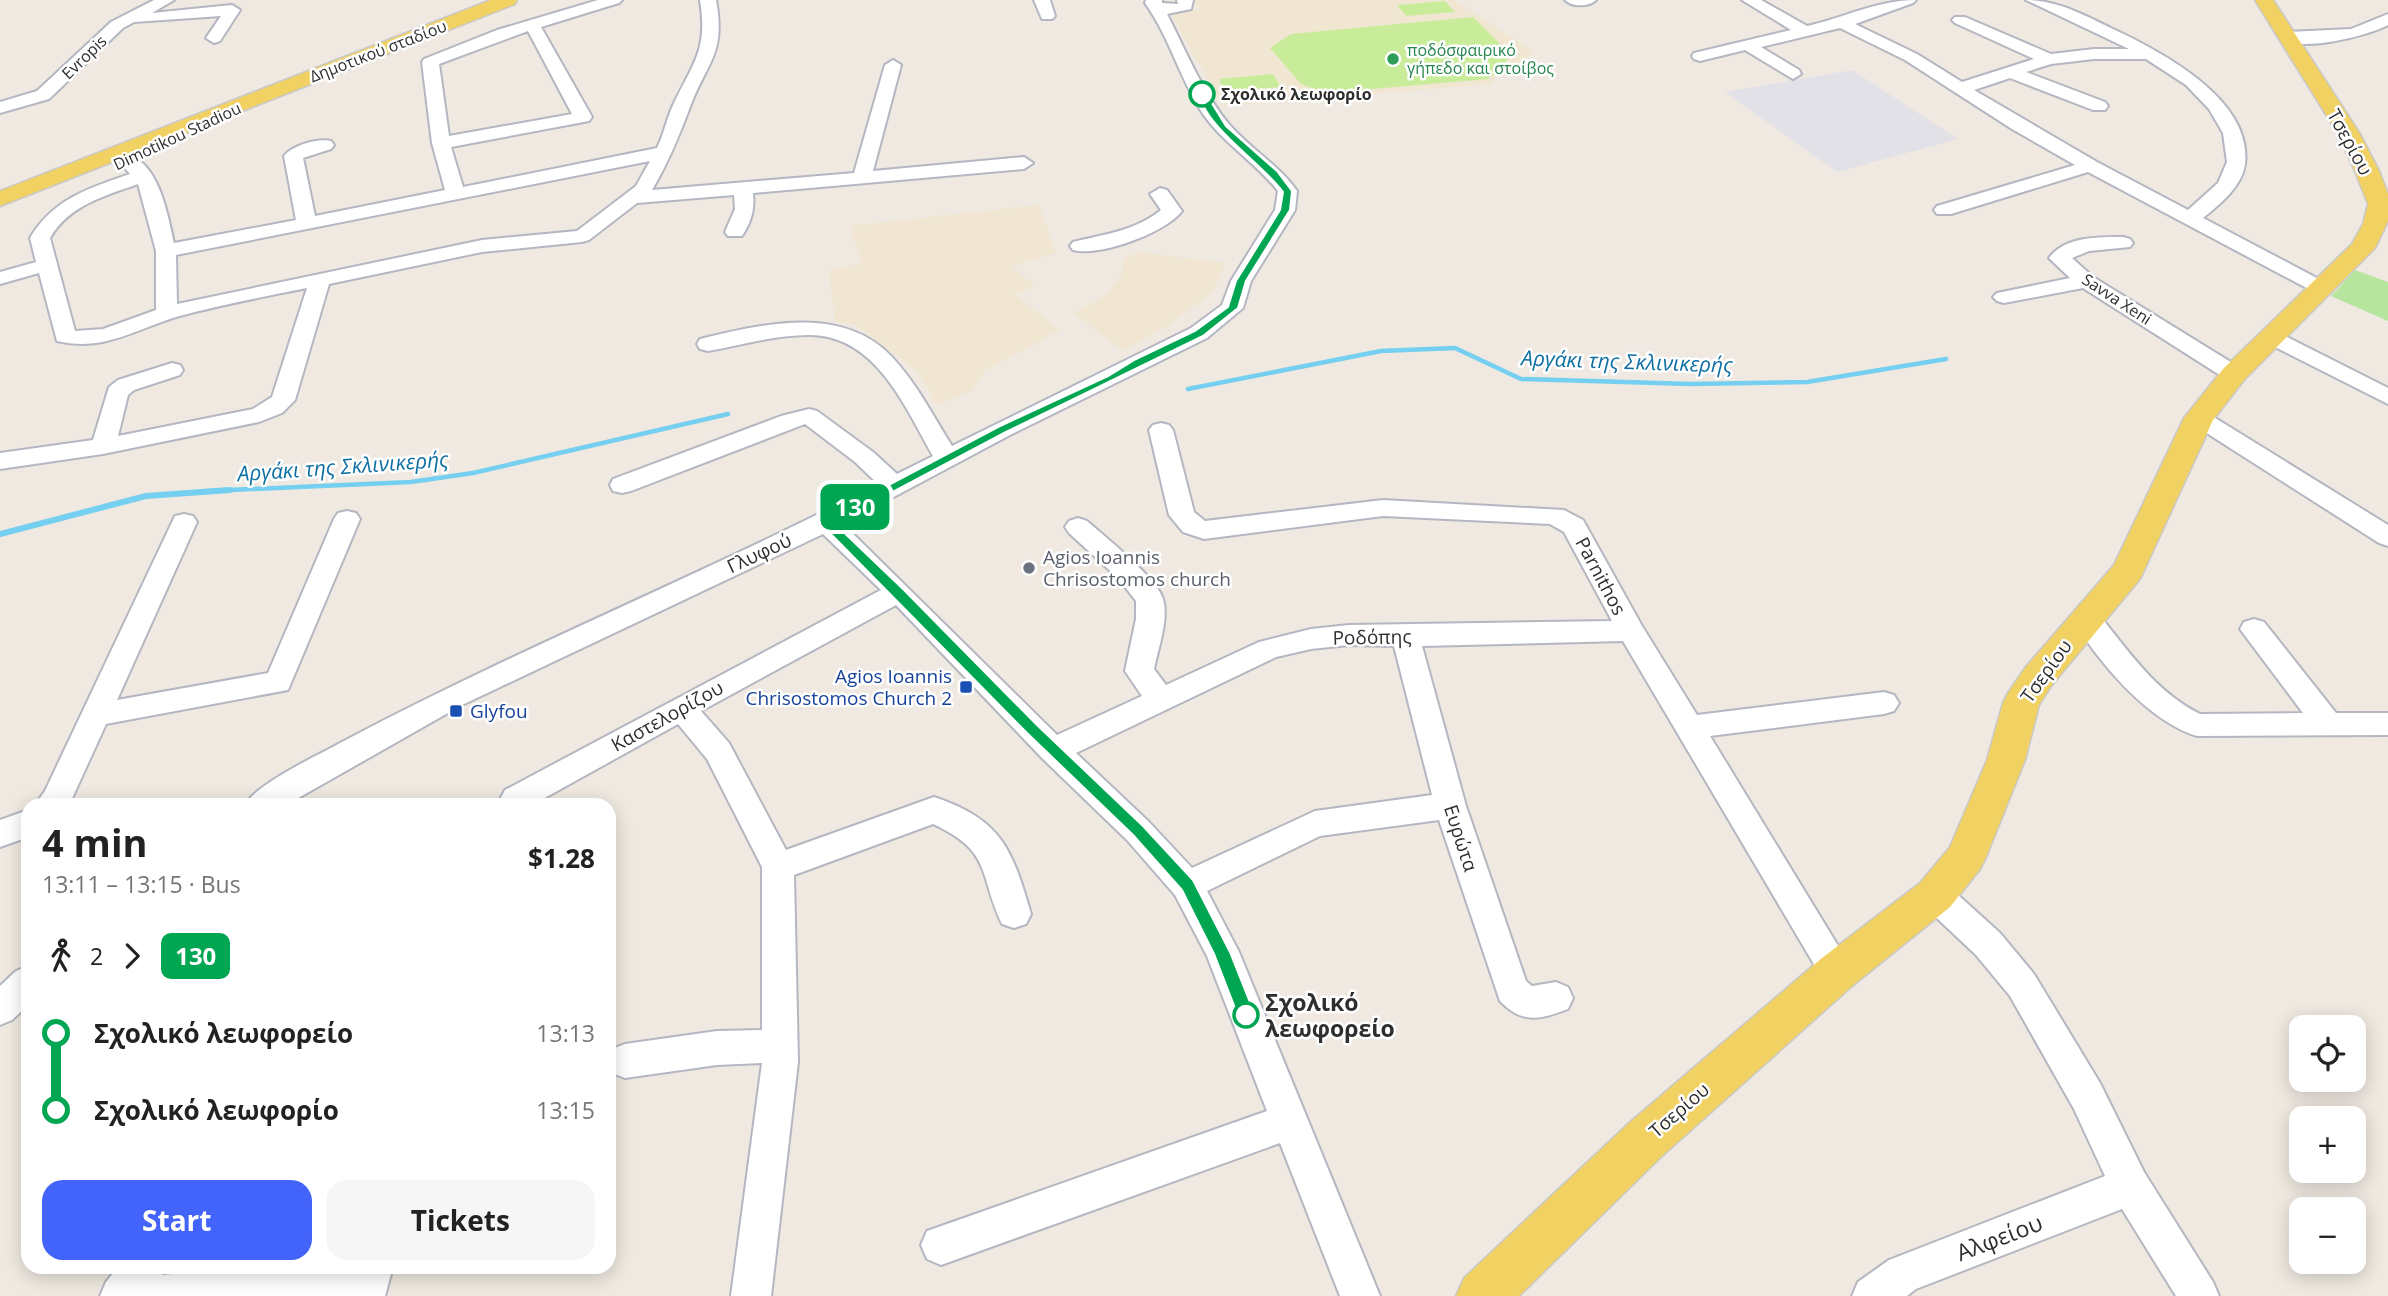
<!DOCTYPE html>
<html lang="en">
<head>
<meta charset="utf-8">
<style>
	:root { --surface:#fff; --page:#f6f6f6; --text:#222; --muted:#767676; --accent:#4264fb }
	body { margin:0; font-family:"Open Sans",sans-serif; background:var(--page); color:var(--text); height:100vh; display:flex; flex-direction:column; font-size:26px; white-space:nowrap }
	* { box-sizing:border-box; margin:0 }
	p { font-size:23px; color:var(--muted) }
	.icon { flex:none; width:38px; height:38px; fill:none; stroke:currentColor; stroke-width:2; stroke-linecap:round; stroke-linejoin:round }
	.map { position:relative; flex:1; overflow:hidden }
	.drawer { position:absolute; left:21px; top:798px; width:595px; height:476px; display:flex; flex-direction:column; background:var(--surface); border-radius:21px; box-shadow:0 4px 18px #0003 }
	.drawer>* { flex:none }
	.badge { padding:0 14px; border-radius:10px; font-size:24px; line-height:46px }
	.buttons { position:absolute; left:2289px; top:1015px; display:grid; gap:14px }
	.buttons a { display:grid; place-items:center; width:77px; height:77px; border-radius:14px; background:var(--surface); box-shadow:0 4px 18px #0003; font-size:35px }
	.map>.badge { position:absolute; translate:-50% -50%; box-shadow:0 0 0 4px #fff }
	.legs { display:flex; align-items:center; gap:10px; height:77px; padding:0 21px; font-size:23px }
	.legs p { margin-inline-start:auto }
	.overview { display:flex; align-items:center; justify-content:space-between; height:119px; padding:0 21px }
	h1 { font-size:38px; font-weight:700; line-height:52px }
	.action { display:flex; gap:14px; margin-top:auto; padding:14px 21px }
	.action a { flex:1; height:80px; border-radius:21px; background:var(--accent); color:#fff; font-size:28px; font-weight:700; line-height:80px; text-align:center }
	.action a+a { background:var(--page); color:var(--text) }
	ul { padding:0 21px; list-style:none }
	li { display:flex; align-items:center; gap:24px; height:77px; font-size:26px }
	li i { display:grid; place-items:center; width:10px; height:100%; margin:0 9px; background:currentColor }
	li i::after { content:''; width:18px; height:18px; margin:-9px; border:5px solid; border-radius:50%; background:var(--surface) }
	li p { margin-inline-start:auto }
	li:first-child i { background:linear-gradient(#0000 50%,currentColor 0) }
	li:last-child i { background:linear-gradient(currentColor 50%,#0000 0) }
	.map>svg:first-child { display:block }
</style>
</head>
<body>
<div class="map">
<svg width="2388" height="1296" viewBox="0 0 2388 1296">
	<rect width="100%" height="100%" fill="#efe9e1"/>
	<path fill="#e3e1e8" d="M1852,70L1958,139L1837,172L1725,92Z"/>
	<path fill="#f0e6d1" d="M1192,0H1454L1534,52L1512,71L1501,72L1491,84L1223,106L1174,19V14L1200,9Z
		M1039,205L1056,253L1011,266L1035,286L1015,295L1060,330L984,371L972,391L936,405L919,373L856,325L835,322L829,271L861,263L850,226Z
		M1137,252L1225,263L1213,292L1167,326L1123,351L1074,313L1103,297L1121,277L1124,259Z"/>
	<path fill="#b6e59e" d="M2355,270L2388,282V321L2331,296Z"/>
	<path fill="#c9ec9a" d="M1445,1L1455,12L1406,16L1397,5Z
		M1473,17L1509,53L1505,65L1488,79L1326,93L1301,84L1270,48L1291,34Z
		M1273,74L1281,87L1225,92L1219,79Z"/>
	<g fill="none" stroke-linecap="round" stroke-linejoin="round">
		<path stroke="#75cff0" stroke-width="4.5" d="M1188,389L1381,351L1455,348L1521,379L1691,384L1807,382L1946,359
			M206,491L411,482L473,473L728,414"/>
		<path stroke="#75cff0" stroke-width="6" d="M0,534L146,496L230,490"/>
		<defs>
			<path id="minor" d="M154,0H174L152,13L232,5L240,10L220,41L214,43L206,38L221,16L134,22L123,28L49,99L0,113V102L37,91L111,22Z
				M598,0H622L619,3L541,27L592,117L589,121L451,147L463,187L657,148C664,134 667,117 674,103C694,62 708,49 700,0H716C726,55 707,61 690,107C679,136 668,163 652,190L854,173L885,65L893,60L901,65L873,171L1024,157L1033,163L1024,169L753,193C755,210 751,222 742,236H728L725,232L735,209L734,195L637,203L589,240L582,242L482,252L329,284L295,400L282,413L259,422L103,454L0,469V453L93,440L109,387L118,380L172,363L180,365L183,370L180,375L134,390L128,395L118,436L253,409L272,397L307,288C263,297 219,305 176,317C134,330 103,352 57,341L39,273L0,284V272L36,262L30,238C53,199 89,188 130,174L118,160L127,155C159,162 168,216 174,243L296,220L284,156C293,145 318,138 331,141L334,145L331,149L303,158L315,216L445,190L432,143L422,62L424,59L497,30ZM528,31L572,114L449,136L439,64ZM650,161L636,186L577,231L482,240L177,304L176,255ZM138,184L156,251V310L103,329L75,331L50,238C69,205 105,196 138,184Z
				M1034,0H1050L1055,16L1052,19H1042Z
				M1146,0H1162V3L1178,4L1177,0H1193L1191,9L1167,14C1186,51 1202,91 1228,123C1249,148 1278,164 1297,191L1295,210L1251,281L1243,308L1207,338L1010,435L843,524L1057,735L1142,696L1125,671L1136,619V601L1119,579L1069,533L1065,527L1069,521L1078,518L1087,521C1104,536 1158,579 1163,599C1169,619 1158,649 1154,669L1166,685L1259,642L1311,629L1349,625L1612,621L1564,532L1550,524L1383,516L1204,539L1183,532L1169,515L1149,430L1153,425L1161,423L1169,425L1173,430L1194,512L1205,521L1383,500L1564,510L1583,520L1642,626L1697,715L1884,692L1894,695L1899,703L1894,711L1884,714L1710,736L1854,972L1849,983L1837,987L1825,983L1623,641L1422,646L1466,806L1526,981L1532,986L1556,982L1568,987L1573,998L1568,1009C1540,1020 1522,1024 1500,1001L1439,820L1320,836L1207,891L1239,952L1380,1296H1340L1280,1143L941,1265L927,1259L921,1245L927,1231L1267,1111L1207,956L1175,895L1127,840L1042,758L896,605L701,711L729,743L786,850L934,797C1002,820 1012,849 1031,914L1026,924L1014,928L1002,924C978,873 993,852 933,824L794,875L798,1062L771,1296H731L762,1063L717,1065L625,1078L612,1073L609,1066L612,1049L625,1044L717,1031L762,1030V867L707,759L678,724L532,805H497L505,790L881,590L823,534L462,705L286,805H245C257,783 319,755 342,742C517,649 702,575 878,484L855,462L805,424L631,491L622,493L613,491L610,485L613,479L781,416L809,409L817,411L873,452L897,474L933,456C905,407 876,335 809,335C775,335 741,345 708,351L700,349L697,344L700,339C763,324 842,304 892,357C917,384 933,416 952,446L1191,328L1222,305L1231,281L1275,210L1278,191C1256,163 1224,144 1203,114C1180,79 1169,36 1145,3ZM1349,645L1394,646L1432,795L1315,811L1192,868L1149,822L1076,753L1276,657L1311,649Z
				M1565,0H1596C1589,7 1572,7 1565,0Z
				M1742,0H1761L1807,26C1843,18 1878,0 1916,0L1913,3L1855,24L1917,54L1962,82L2034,59L1955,23L1952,20L1955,17H1965L2051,54L2094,49H2129L2026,0C2057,0 2084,15 2111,28C2160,51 2253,99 2245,164C2242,187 2219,205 2203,218L2330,285L2333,289L2330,293H2316L2088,172L1951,214H1937L1934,210L1937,206L2075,165L2012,129L1905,60L1840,28L1761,47L1799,70L1801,74L1793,79L1745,50L1700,61L1694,59L1692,56L1694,53L1791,30ZM2094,59H2146L2186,85L2209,109L2223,133L2227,162L2218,183L2188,210L2097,162L1974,90L2010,78L2093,110H2105L2108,106L2105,102L2026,72L2051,64Z
				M2388,14V25C2368,36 2296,54 2279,37L2287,32L2351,29Z
				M1160,188L1167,190L1182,211C1165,233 1100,257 1073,250L1070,246L1073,242C1105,234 1135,231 1161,210L1150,194Z
				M2123,237L2130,239L2133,243L2130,247L2089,251L2072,258L2093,277L2242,369L2245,374L2242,379H2226L2083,288L2004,303L1997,301L1993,297L1997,293L2070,278L2049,258C2065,236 2099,237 2123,237Z
				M2271,329L2388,388V404L2263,341L2260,336L2263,331Z
				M2199,411L2207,413L2388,525V546L2379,543L2191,423L2187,418L2191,413Z
				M347,511L356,513L360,519L288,690L106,724L69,805H35L45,791L175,516L184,514L193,516L197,522L117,700L268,673L334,519L338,513Z
				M2086,608L2096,611C2127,649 2155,692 2200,714L2303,713L2240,629L2244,622L2254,619L2264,622L2336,713H2388V735L2197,736C2148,721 2098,662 2072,618L2076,611Z
				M28,810V837L0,847V820Z
				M1935,881L1947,885L2000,933L2034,974L2100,1083L2144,1172L2213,1282L2219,1296H2176L2122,1209L1916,1289L1907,1296H1852L1858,1282L1889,1260L2105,1176L2074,1109L2010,996L1976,955L1923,905L1919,895L1923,885Z
				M28,966V1005L12,1020L0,1025V986L16,971Z
				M118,1267H165L162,1275L239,1267H388L391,1274L385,1296H100L106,1282Z"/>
			<path id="major" d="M491,0H517L515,4L0,206V191Z
				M2255,0H2273L2360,134L2379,171L2388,194V221L2375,248L2244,380L2213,420L2140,579L2051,686L2039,705L2025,760L1986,857L1980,869L1950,907L1852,986L1662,1156L1519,1296H1456L1464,1278L1628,1124L1822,958L1920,883L1950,847L1987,760L2003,703L2008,693L2025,668L2114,565L2184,418L2224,368L2352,244L2363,224L2368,204L2355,171L2338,134Z"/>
		</defs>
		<use href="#minor" stroke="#b4b7c1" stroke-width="4"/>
		<use href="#major" stroke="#c9c9c9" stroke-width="3"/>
		<use href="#minor" fill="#fff" fill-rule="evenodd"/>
		<use href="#major" fill="#f2d163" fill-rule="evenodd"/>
	</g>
	<path fill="#00a651" stroke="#fff" stroke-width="2" d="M1199,92H1205L1226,126L1277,171L1292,191L1290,210L1246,281L1238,308L1203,336L1006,432L834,523L903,589L1037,725L1143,826L1193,880L1230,952L1255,1015L1253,1021L1246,1023L1240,1021L1214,954L1182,890L1133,835L1027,733L819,522L998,427L1108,376L1136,359L1195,331L1228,307L1236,281L1280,210L1283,192C1262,163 1203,126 1199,92Z"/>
	<circle fill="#2e9e5b" stroke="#fff" stroke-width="2.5" cx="1393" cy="59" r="7"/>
	<g fill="#fff" stroke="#00a651" stroke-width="3.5">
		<circle cx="1202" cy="94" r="12"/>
		<circle cx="1246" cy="1015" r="12"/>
	</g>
	<circle fill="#6b7280" stroke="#fff" stroke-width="2.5" cx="1029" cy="568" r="7"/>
	<g fill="#1a4fb4" stroke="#fff" stroke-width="2.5">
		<rect x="959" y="680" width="14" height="14" rx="3.5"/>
		<rect x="449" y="704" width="14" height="14" rx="3.5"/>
	</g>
	<g text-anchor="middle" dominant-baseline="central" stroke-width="5" stroke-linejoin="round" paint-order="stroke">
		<g font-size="16" fill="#27864d" stroke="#fff" text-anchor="start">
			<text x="1407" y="50">ποδόσφαιρικό<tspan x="1407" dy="18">γήπεδο και στοίβος</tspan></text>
		</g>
		<g font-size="16" fill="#2e2e2e" stroke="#fff">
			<text transform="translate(378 51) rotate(-21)">Δημοτικού σταδίου</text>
			<text transform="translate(84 57) rotate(-44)">Evropis</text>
			<text transform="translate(177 136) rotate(-25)">Dimotikou Stadiou</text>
			<text transform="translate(2117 299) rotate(33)">Savva Xeni</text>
		</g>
		<g font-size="16" font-weight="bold" fill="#2e2e2e" stroke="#fff" text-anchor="start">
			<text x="1221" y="94">Σχολικό λεωφορίο</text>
		</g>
		<g font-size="19" fill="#2e2e2e" stroke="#fff">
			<text transform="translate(2350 142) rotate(61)">Τσερίου</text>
			<text transform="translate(759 553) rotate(-25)">Γλυφού</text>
			<text transform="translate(1601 576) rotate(62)">Parnithos</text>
			<text transform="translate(1372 637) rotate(-1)">Ροδόπης</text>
			<text transform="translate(2046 671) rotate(-54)">Τσερίου</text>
			<text transform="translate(667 716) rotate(-29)">Καστελορίζου</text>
			<text transform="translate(1461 838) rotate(72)">Ευρώτα</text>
			<text transform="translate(1679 1110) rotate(-41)">Τσερίου</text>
		</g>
		<g font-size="19" fill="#5b616d" stroke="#fff" text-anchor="start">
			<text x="1043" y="557">Agios Ioannis<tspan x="1043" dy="22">Chrisostomos church</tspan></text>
		</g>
		<g font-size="19" fill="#164399" stroke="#fff" text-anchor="end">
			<text x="952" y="676">Agios Ioannis<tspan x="952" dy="22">Chrisostomos Church 2</tspan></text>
			<text x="470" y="711" text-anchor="start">Glyfou</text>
		</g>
		<g font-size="21" font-style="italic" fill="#0d6fa3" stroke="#fff">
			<text transform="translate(1627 361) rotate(2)">Αργάκι της Σκλινικερής</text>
			<text transform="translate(343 466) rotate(-4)">Αργάκι της Σκλινικερής</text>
		</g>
		<g font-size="23" font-weight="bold" fill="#2e2e2e" stroke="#fff" text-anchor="start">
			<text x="1265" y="1002">Σχολικό<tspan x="1265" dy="26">λεωφορείο</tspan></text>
		</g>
		<g font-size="23" fill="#2e2e2e" stroke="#fff">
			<text transform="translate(1999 1237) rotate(-21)">Αλφείου</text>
		</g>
	</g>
</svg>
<div class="buttons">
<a><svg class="icon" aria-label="locate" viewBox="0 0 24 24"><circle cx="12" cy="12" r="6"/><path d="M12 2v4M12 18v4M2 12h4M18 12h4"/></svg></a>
<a>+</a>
<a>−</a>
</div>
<b class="badge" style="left:855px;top:507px;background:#00a651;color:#fff">130</b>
<section class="drawer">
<div class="overview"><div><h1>4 min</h1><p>13:11 – 13:15 · Bus</p></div><b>$1.28</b></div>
<div class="legs"><svg class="icon" aria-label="walk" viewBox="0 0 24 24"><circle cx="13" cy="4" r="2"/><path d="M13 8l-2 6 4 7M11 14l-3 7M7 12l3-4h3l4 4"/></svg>2<svg class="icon" aria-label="forward" viewBox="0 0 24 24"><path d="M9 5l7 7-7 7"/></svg><b class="badge" style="background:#00a651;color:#fff">130</b></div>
<ul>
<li><i style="color:#00a651"></i><b>Σχολικό λεωφορείο</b><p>13:13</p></li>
<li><i style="color:#00a651"></i><b>Σχολικό λεωφορίο</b><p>13:15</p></li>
</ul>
<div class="action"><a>Start</a><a>Tickets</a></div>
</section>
</div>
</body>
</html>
